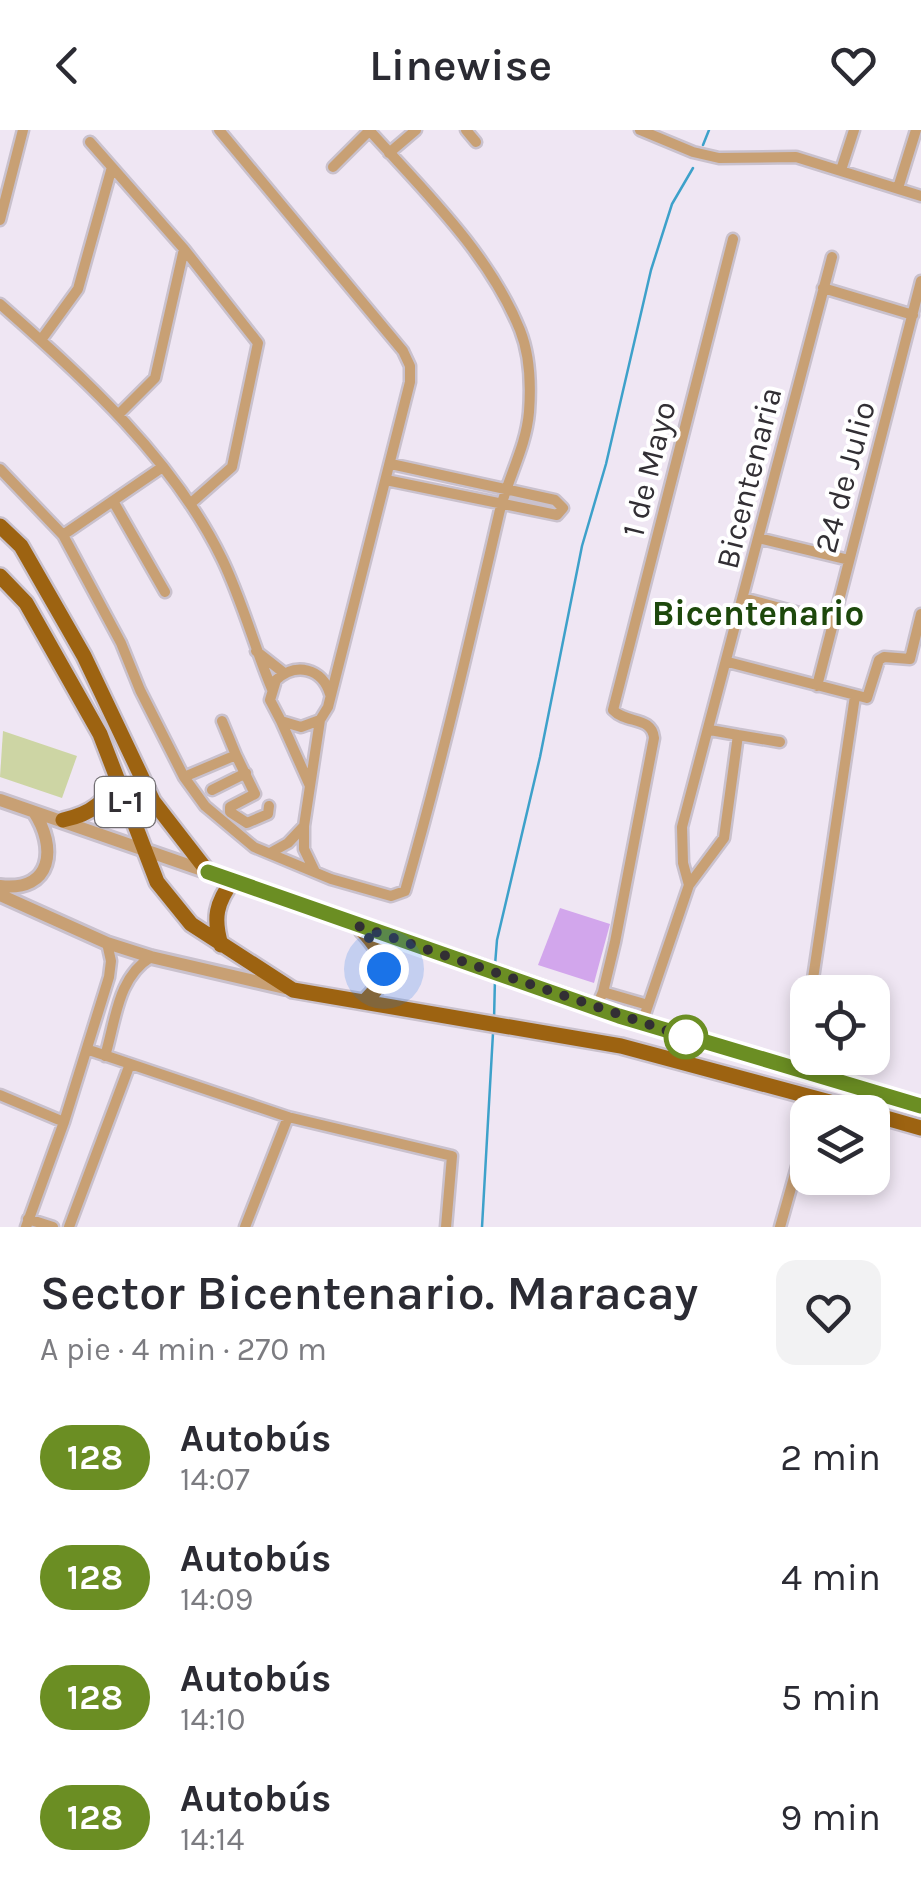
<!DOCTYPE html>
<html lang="es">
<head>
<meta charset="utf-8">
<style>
	:root { --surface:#fff; --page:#f2f2f3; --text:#2b2b33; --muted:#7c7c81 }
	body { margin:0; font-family:Karla,sans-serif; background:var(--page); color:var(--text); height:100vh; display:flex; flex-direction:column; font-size:38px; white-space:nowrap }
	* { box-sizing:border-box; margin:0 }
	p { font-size:32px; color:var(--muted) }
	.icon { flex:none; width:55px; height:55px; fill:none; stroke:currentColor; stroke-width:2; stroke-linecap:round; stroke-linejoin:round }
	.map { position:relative; height:1097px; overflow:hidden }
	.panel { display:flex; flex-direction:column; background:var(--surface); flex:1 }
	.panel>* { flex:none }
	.badge { padding:0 20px; border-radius:32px; font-size:35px; line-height:65px }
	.fabs { position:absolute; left:790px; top:845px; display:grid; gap:20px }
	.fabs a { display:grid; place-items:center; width:100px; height:100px; border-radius:20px; background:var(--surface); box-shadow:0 5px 15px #0003; font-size:50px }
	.you { position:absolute; width:50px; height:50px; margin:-25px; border:8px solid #fff; border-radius:50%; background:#1a73e8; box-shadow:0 0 0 15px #1a73e833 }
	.map>.badge { position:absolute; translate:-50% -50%; box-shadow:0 0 0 5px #fff }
	.round { display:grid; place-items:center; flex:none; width:105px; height:105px; border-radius:20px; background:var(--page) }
	.overview { display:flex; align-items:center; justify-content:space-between; height:170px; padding:0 40px }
	h1 { font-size:48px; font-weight:600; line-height:75px }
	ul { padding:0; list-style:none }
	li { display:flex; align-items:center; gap:30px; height:120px; padding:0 40px }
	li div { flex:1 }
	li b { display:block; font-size:38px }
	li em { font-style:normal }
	li .badge { min-width:110px; font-weight:700; text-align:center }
	header { display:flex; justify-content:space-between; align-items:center; height:130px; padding:0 40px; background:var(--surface); font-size:45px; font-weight:600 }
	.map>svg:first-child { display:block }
</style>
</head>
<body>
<header><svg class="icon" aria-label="back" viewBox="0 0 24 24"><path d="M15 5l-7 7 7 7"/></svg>Linewise<svg class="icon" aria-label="heart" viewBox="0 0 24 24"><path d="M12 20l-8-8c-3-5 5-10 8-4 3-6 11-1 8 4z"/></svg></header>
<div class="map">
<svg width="921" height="1097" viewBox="0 0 921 1097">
	<rect width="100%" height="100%" fill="#efe6f3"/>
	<path fill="#cdd5a4" d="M3,601L77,626L62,668L0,647Z"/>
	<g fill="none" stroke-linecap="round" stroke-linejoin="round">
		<path stroke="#3da1ca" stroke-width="2.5" d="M703,15L709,0
			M495,835L497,810L540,627L582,416L606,334L651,140L672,74L693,38
			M494,890L495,848
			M482,1097L493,903"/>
	</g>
	<path fill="#d2a6ec" d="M560,778L610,794L594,853L538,835Z"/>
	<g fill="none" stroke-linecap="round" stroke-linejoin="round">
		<defs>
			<path id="minor" d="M219,0L403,221L410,236V252L328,577L320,590L301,597L281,591L270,570L276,550C296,532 322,538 330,564
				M466,0L476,12
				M640,0L693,22L719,28L796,27L921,66
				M90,12L184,119L258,213L232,337L190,374
				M389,23L416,0
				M333,37L369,1
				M841,40L854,0
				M898,58L916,0
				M0,90L23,0
				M823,158L913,185
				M0,174C83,247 173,328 222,429C242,470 254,516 272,559
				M41,210L78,159L112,37
				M120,283L155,248L184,119
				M0,339L63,405L121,513L140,560L184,647L205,676L254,717L331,749L391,766L405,761C441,636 470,510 499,384C507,349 526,318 529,282C531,255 530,225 520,200C489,123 423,60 369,0
				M386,350L557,385L563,378L555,370L391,334
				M113,371L165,462
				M63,405L161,338
				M758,408L849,430
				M743,468L833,492
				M256,521L284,543
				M728,532L867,568L879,530L884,527L910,529L921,484
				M817,556L921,151
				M281,591L310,656
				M738,605L780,612
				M236,625L255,664L230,677V682L247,693L268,684L269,676
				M184,647L236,625L222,591
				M212,660L246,643
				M304,696V719L315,742
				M270,723L288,713L304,696L320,590
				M689,755L683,733L682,697L832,127
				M603,862L648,875
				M811,862L855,566
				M596,878L603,862L615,812L654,608C652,586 626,594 613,580L733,109
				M642,893L689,755L724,708L738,605L710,600
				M89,920L288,987L452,1026L446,1097
				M105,926C116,890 117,848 151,827
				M801,943L808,891
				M0,965L64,992L109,847L111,831L107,813
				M28,1089L53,1097
				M26,1097L64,992
				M69,1097L130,934
				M245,1097L288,987
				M780,1097L800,1026L809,966"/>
			<path id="tertiary" d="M0,670L208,742
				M0,756C53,762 57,717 34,682
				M0,765L107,813L151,827L285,858"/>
			<path id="primary" d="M0,396L21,416L84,526L153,671L208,742L642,893L921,976
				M0,446L26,473L100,604L157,752L191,794L293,860L621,916L867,982
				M63,690C87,685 108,674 115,648
				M362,800C386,825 393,846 364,872
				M221,815C213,788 216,773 233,750
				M872,984L921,998"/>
		</defs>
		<use href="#minor" stroke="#c9c1cd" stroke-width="15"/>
		<use href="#tertiary" stroke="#c9c1cd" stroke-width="18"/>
		<use href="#primary" stroke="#c9c1cd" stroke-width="20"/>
		<use href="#minor" stroke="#c8a074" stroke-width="10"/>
		<use href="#tertiary" stroke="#c8a074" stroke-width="12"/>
		<use href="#primary" stroke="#9d6311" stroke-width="15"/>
	</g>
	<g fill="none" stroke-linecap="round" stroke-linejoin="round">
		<defs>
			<path id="line" d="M208,742L619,886L921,976"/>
		</defs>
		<use href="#line" stroke="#fff" stroke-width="22"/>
		<use href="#line" stroke="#6b8e23" stroke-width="15"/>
		<path stroke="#322f34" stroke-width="10" stroke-dasharray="0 18" d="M384,839L381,821L358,796L686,907"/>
	</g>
	<circle fill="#fff" stroke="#6b8e23" stroke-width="5" cx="686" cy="907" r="20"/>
	<g text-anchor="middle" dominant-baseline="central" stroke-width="8" stroke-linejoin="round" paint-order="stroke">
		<rect fill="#fff" stroke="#706d71" stroke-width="2.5" x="95" y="647" width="60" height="50" rx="8"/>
		<g font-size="30" font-weight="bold" fill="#322f34">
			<text x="125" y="672">L-1</text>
		</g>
		<g font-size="32" fill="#322f34" stroke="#fff">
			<text transform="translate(649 339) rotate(-76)">1 de Mayo</text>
			<text transform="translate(845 347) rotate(-75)">24 de Julio</text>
			<text transform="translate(749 348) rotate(-76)">Bicentenaria</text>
		</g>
		<g font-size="35" font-weight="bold" fill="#1d480c" stroke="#fff">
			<text x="758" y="483">Bicentenario</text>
		</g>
	</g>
</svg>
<div class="fabs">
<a><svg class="icon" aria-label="locate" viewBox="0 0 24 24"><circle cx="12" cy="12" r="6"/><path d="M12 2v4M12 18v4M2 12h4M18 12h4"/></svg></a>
<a><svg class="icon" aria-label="layers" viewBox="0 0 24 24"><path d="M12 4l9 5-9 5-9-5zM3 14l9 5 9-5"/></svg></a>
</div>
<div class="you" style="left:384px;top:839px"></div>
</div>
<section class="panel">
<div class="overview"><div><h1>Sector Bicentenario. Maracay</h1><p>A pie · 4 min · 270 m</p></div><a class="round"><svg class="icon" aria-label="heart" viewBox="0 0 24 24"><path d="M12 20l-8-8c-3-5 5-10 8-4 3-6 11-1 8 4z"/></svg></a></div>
<ul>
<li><span class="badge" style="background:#6b8e23;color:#fff">128</span><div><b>Autobús</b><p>14:07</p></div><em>2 min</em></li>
<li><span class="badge" style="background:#6b8e23;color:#fff">128</span><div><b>Autobús</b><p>14:09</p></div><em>4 min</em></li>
<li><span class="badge" style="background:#6b8e23;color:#fff">128</span><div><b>Autobús</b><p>14:10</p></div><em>5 min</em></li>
<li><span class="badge" style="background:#6b8e23;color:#fff">128</span><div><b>Autobús</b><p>14:14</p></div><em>9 min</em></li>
</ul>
</section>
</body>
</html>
